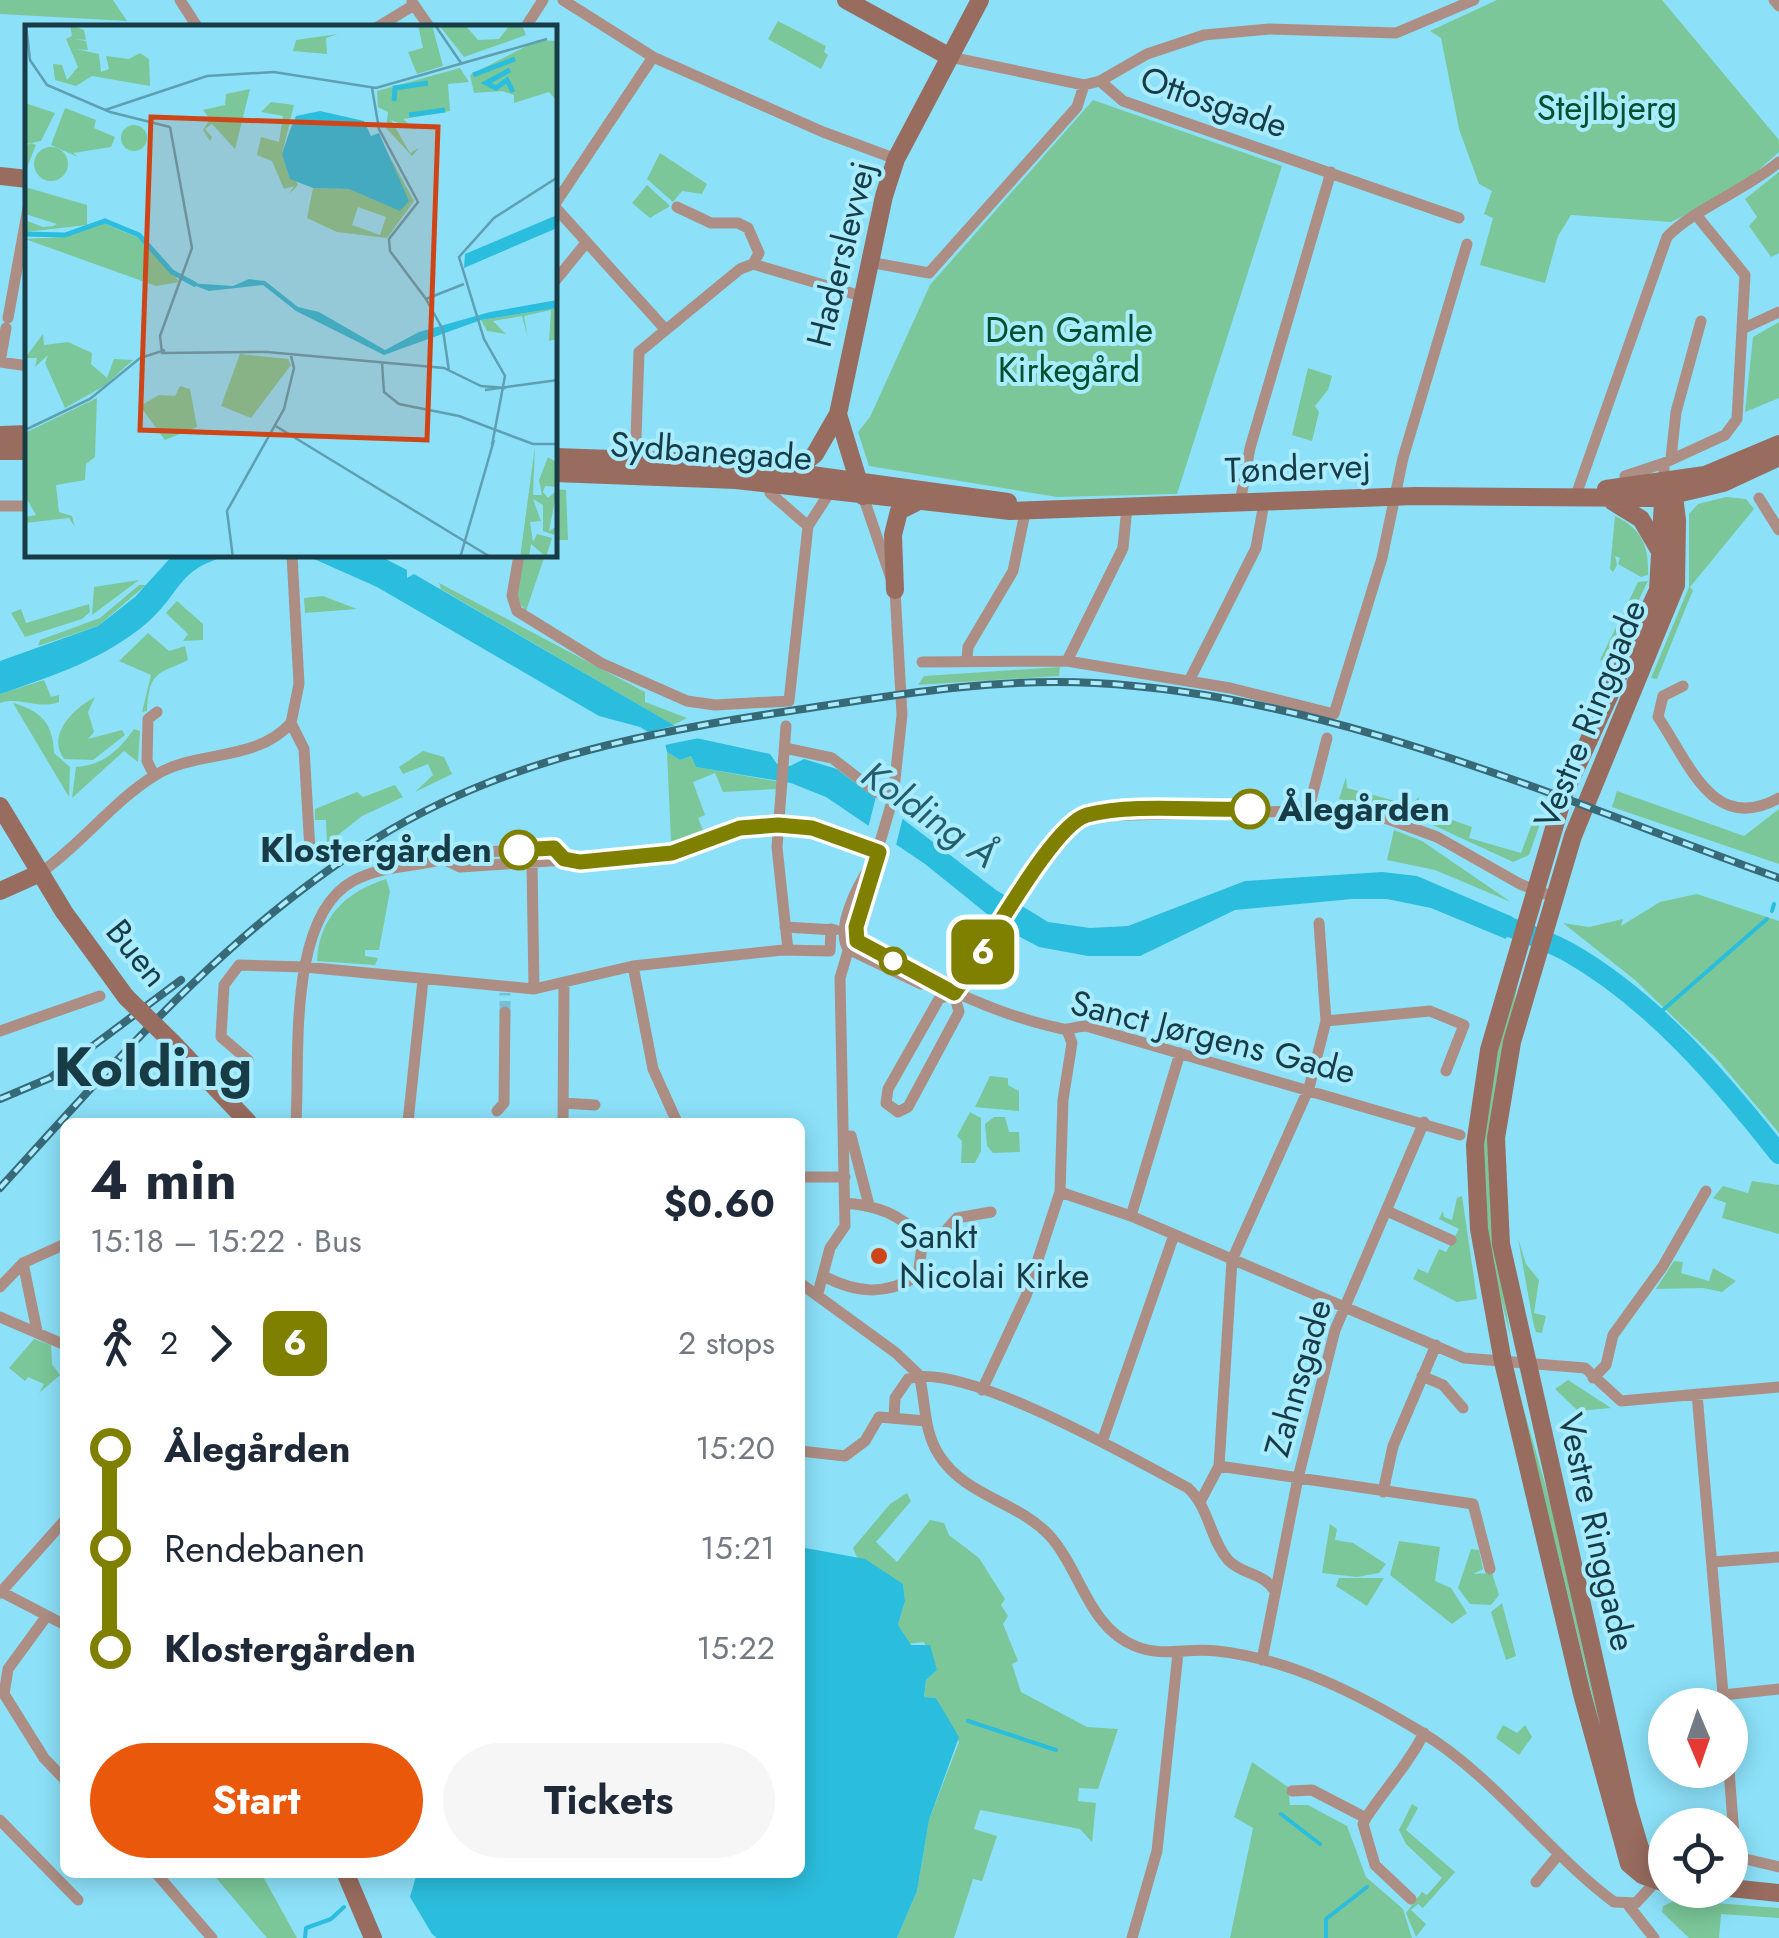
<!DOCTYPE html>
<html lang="en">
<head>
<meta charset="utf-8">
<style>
	:root { --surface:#fff; --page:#f6f6f7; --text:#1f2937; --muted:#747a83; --accent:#ea580c }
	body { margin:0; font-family:Jost,sans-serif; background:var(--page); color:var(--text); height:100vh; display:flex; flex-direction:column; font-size:38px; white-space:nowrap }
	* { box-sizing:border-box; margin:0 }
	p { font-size:32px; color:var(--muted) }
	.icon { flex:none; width:55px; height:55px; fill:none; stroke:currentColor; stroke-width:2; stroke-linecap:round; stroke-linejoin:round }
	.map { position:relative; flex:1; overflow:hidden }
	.drawer { position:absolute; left:60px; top:1118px; width:745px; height:760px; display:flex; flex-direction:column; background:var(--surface); border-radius:15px; box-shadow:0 5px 25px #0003 }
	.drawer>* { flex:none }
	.badge { padding:0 20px; border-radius:15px; font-size:35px; line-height:65px }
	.needle { width:65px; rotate:178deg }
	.controls { position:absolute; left:1648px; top:1688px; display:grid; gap:20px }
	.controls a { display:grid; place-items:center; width:100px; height:100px; border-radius:50%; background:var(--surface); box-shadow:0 5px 25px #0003; font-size:50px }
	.map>.badge { position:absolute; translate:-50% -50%; box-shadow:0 0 0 5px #fff }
	.legs { display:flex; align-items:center; gap:15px; height:110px; padding:0 30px; font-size:32px }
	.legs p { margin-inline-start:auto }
	.headline { display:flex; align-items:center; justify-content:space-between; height:170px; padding:0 30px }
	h1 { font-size:55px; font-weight:700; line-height:75px }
	.primary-button { display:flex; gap:20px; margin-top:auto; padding:20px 30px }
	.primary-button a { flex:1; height:115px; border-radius:60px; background:var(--accent); color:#fff; font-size:40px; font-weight:700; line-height:115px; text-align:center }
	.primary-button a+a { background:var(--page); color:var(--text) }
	ul { padding:0 30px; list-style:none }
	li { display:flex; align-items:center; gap:35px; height:100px; font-size:38px }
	li i { display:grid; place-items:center; width:15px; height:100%; margin:0 12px; background:currentColor }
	li i::after { content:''; width:25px; height:25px; margin:-12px; border:8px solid; border-radius:50%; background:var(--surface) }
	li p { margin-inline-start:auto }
	li:first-child i { background:linear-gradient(#0000 50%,currentColor 0) }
	li:last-child i { background:linear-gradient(currentColor 50%,#0000 0) }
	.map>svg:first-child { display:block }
</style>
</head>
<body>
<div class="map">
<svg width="1779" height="1938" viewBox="0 0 1779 1938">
	<rect width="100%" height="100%" fill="#8ce1f9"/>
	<path fill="#7bc79a" d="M0,0H113L127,21L0,14Z
		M1497,0H1662L1779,140V152L1737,189L1671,222L1571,215L1558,236L1545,283L1480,265L1493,218L1484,214L1492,191L1479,184L1459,129L1441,38L1430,31Z
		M778,21L826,46L824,52L828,55L821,69L768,39Z
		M1093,100L1282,166L1177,494L1057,497L869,466L858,432L870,417L930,285Z
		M660,153L707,184L702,194L682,191L673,202L647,179Z
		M1779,172V253L1771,257L1749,226L1757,217L1745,199Z
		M647,185L670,206L650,218L632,203Z
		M1779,322V398L1745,412L1753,337Z
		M1308,368L1332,376L1328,390L1315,406L1319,412L1312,441L1292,435Z
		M555,489L566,490L568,540H555Z
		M1726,497L1746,499L1754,509L1690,587L1693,590L1657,679L1651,678L1689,587V514L1698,504Z
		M1615,516C1642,529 1649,546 1648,575L1641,577L1618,564L1620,558L1615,556L1617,565L1613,572L1610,569Z
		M545,555L526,611L516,598L524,557Z
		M139,580L92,615L94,587Z
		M1648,581L1609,662L1600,660L1638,582Z
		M439,583L645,692V702L687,718L673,725L441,589Z
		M139,585H146L98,626L38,646L40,640L100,618Z
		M323,596L357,609L305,613L304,598Z
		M177,601L203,624V640L183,641L188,634L166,613Z
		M89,604L90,612L82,619L25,637L11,613L21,609L26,623Z
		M148,633L169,651L185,646L188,660C159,674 149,670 147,711L142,712L151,675L119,661Z
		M1060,667L1059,676L918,685L924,676Z
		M44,680L51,697L59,695V702C38,710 20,696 0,703V694Z
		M95,697L88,712L94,732L88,739L122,730L125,735L93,760L64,759C46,735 74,708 95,697Z
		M13,703C41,711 53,723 54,753L70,767L69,797Z
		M134,729L140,731L138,762L124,751L72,798L76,767C104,765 119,750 134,729Z
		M423,751L444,757L452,774L415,792L433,775L428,764L403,774L399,767Z
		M667,752L680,760L691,756L696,767L780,782L777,789L723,792L715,773L693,782L705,815L698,818L705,835L671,841Z
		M1346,777L1347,788L1410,805L1419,797L1418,808L1472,827L1469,838L1521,853L1532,824L1529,820L1540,824L1529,855L1513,862L1420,819L1339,799Z
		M395,785L403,797L362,816L327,844L326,820H315V809L357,792L363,797Z
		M1617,791L1744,836L1779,809V864L1612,807Z
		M1394,830L1422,841L1511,902L1435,870L1387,860Z
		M386,879L390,891L379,950H365V956L378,958L375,965L317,961C319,917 346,892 386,879Z
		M1697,894L1779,921V1133L1717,1059L1635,980L1563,923L1589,927L1623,919L1621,926L1660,902Z
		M1520,970L1490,1145L1491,1215L1511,1340C1501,1294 1486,1252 1482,1205C1476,1123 1498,1047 1520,970Z
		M990,1076L1008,1078V1085L1019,1091V1111L975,1107Z
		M970,1112L981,1118V1151L975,1163H961L962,1141L957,1136Z
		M994,1117H1005L1009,1132H1019L1020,1152L993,1153L987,1146L985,1124Z
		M1752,1181L1779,1185V1234L1722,1218L1726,1203L1713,1198L1723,1186L1748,1193Z
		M1462,1196L1477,1299L1457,1302L1413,1279L1418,1269L1428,1273L1439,1249L1446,1252L1459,1229L1439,1219L1443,1211L1444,1217L1452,1220L1457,1198Z
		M1518,1238L1526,1264L1539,1280L1534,1313L1546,1316L1542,1333L1536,1332L1533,1322Z
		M1674,1261L1683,1262L1681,1273L1709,1281L1713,1268L1736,1281L1722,1292L1703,1288L1656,1289Z
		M34,1339L51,1345L52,1364L60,1375L39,1393L44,1384L28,1377L25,1381L9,1368Z
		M1568,1380L1611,1408L1578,1411L1555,1389Z
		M1518,1389L1551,1505L1607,1757Z
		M907,1493L911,1501L876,1542L897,1562L930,1520L944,1523L949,1535L979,1558L1005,1599L1001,1605L1008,1616L1003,1624L1018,1661L1012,1664L1021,1692L1087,1727L1118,1729L1098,1789L1079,1788L1078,1801L1096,1803L1092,1842L1080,1829L980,1810L974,1829L997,1836L982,1881L973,1879L954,1938H897L917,1891L929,1820L959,1742L936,1698L924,1697L926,1680L937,1670L924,1642L908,1644L898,1625L905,1601L903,1585L857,1557L853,1548L890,1504Z
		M1330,1524L1337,1529L1335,1540L1353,1543L1386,1564L1379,1573L1357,1577L1322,1573Z
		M1399,1541L1440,1547L1435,1581L1451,1588L1467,1613L1452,1624L1390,1575Z
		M1471,1549L1479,1550L1483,1569L1473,1574L1492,1573L1499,1595L1491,1605L1470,1604L1458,1588Z
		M1339,1578H1384L1367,1606L1336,1586Z
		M1502,1603L1516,1656L1506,1660L1491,1612Z
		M1503,1725L1517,1733L1525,1725L1532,1737L1519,1755L1496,1738Z
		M1252,1762L1288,1787L1290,1805H1308L1347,1826L1366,1877L1403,1909L1412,1938H1230L1253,1828L1234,1817Z
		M1412,1804L1418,1808L1406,1830L1455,1872L1423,1908L1418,1904L1411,1910L1426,1924L1416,1937L1406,1913L1422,1892L1427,1895L1442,1878L1406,1844L1399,1830Z
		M212,1873H261L297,1938H267Z
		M1676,1900L1779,1908V1918L1721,1914L1719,1938H1689L1662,1912L1663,1906Z"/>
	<path fill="#2bbddd" d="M173,555H231C177,568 182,592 148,622C105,659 53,676 0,694V661L98,626L135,597Z
		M305,555H378L407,570V578L414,574L696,738L770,754L777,764L790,766L804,759L837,769L996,890L1048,922L1090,928L1128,926L1245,881L1382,872L1417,876L1513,917L1506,939L1431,908L1387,899H1352L1235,910L1140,956H1088L1039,947L1007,930L925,864L826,797L791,783L696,767L691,756L680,760L667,752L665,743L640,727L599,716L377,587Z
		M800,1547L865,1559L903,1584L905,1601L898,1625L911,1645H930L937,1670L926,1680L924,1697L936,1698L959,1737L929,1820L917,1891L897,1938H437L432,1934L410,1897L417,1873L800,1872Z"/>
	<path fill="#8ce1f9" d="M681,724L699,738L660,746L640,734Z
		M877,793L904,813L896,845L868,828Z"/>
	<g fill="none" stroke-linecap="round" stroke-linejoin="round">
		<path stroke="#2bbddd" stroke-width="4" d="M1772,911L1774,904
			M1655,1017L1767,919
			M968,1721L1056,1750
			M1281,1814L1320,1844
			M305,1938L306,1928L331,1919L344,1907
			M1326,1938V1919L1367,1887"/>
		<path stroke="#2bbddd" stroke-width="20" d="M1486,918C1513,929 1544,938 1570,953C1652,1000 1721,1080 1779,1154"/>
		<path stroke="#75c0d5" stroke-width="11" stroke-dasharray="11 5.5" stroke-linecap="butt" d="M505,1012V993"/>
		<path stroke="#ac8e84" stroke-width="11" d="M180,0L198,28
			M563,0L653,57L823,132L896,159
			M1774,0L1779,6
			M412,2L430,28
			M376,28L414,5
			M525,28L543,0
			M950,57L1084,85L1100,81L1147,54L1204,35L1269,29L1396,33L1474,0
			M1100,81L1123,101L1459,218
			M555,204L653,57
			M555,207L665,329
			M677,207L711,223H738L748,228L759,253L753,264
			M869,262L929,273L1077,107L1084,85
			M555,281L586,243
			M8,318L28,208
			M1744,328L1779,312
			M0,362L6,328
			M0,362L28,366
			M1671,458L1676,412L1701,321
			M635,466L639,352L740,269L753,264L861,296
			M1625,476L1664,463
			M1664,483V463L1725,435L1737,419L1745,275L1697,216
			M772,484L770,493L808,526
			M1576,495L1667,237C1694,209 1746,190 1779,162
			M1759,498L1779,530
			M1240,503L1250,448L1331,172
			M0,506H28
			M292,555L299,684L291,723L304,749L310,850
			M519,555L512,596L517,611L601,663L687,701L715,705L789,701L808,526L830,492
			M967,659L968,647L1013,571L1026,508
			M1067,661L1123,548L1127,507
			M922,662L1067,661L1230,688L1334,714L1382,558L1403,458L1467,244
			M1189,681L1256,548L1264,503
			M1683,686L1663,696L1658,717C1690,764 1713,835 1779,798
			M786,726L777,847L788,950
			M785,748L832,758L876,792L893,798
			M154,775L147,761L148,719L157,712
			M1309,808L1327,738
			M445,860L460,867L672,853L740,828L778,825L813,828L879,852
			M532,864L534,989
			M40,873C81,845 112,802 154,776C196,749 255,763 291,723
			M785,927L835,930
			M856,937L860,944C925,978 990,1014 1063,1029C1070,1030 1078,1026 1086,1026L1460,1135
			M848,949L921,984
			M848,949C835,928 858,884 871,866
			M633,966L653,1069L677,1122
			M954,993L959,1012L908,1107L898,1112L886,1103L888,1089L939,999L954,993L967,977L1047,850L1065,828L1087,816L1344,810L1388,819L1437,837L1520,884L1554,897
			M1326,1021L1430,1011L1464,1025L1446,1071
			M0,1031L100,996
			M248,1060L221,1037L224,985L239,965L305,967L534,989L633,966L783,950L830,951L831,929
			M563,1103L595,1105
			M497,1111L504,1103L505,1012
			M296,1122C300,1057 287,917 353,881C387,862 429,869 457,853L554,849L563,859
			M408,1122L423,980
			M563,1122L564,985
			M844,1137L851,1136L869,1205
			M800,1177H845
			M1060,1192L1131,1216L1464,1358L1585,1368L1621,1401L1779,1387
			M1387,1211L1451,1240
			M1131,1216L1180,1053
			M923,1238L942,1235L957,1218L991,1212
			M23,1263L37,1331
			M823,1276C857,1293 884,1296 918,1276L923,1238C899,1214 879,1206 846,1203
			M800,1283L896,1353L919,1375
			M0,1287L23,1263L65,1244
			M818,1293L830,1248L845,1226L840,978L893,798L902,715L895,590L863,496
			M0,1317L65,1345
			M919,1375C926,1402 923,1430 939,1455C965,1496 1016,1501 1048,1534C1081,1569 1087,1626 1135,1646C1163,1658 1188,1647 1217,1651C1289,1659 1359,1694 1421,1732C1494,1776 1546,1851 1614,1902L1636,1903L1657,1880
			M1422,1376L1443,1385L1463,1408
			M1593,1378L1606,1365L1613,1335L1663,1266L1706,1191
			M982,1390L1026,1296L1060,1192L1063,1100L1072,1043L1067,1030
			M1697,1394L1724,1705
			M894,1418L895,1398L908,1379C960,1359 1136,1460 1188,1488C1209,1507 1210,1539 1228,1560C1242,1575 1263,1572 1275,1591
			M1102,1442L1174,1235
			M800,1451L845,1456L865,1441L879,1417L926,1421
			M1219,1466L1473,1504L1490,1569
			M1383,1492L1393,1446L1436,1345
			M1200,1502L1219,1466L1232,1260L1309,1088L1326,1021L1319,923
			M1712,1562L1779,1557
			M0,1591L65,1625
			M0,1593L65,1520
			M46,1617L8,1669L4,1694L44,1758L65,1780
			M1262,1660L1298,1478L1335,1330L1424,1122
			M1723,1695L1779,1689
			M1729,1770L1738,1889
			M1292,1791L1312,1790L1366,1818C1385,1788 1407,1767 1424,1733
			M1366,1818L1363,1824L1375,1865L1411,1899
			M0,1820L78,1900
			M1737,1857L1779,1867
			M155,1872L212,1938
			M1536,1882L1559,1854
			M1629,1906L1654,1938
			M1132,1938L1157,1851L1178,1653"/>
		<path stroke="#986c5f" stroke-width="18" d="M846,0L950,57
			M0,176L28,179
			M0,435L28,434
			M0,451H28
			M555,457L726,463L1008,502
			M794,471L815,454L838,414
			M555,473L736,480L1010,511L1415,496L1660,498L1723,483L1779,457
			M1664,483L1658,590L1564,794L1489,1050L1475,1145L1479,1229L1503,1362L1582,1694L1629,1864L1642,1875L1665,1883
			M1606,489L1705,475L1779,444
			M863,496L838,414L884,196L896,159L980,0
			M1612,501L1641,519L1658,548
			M895,590L893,535L899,511L915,503
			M0,806L64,912L126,997
			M0,891L40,873
			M173,1043L248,1122
			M345,1872L373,1938
			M1657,1880L1640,1848L1627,1804L1501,1244L1496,1138L1512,1042L1573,836L1676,585L1677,520L1674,496L1664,483
			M1730,1888L1779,1893"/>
		<defs>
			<path id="rail" d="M0,1099L50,1078L181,980
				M0,1188C115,1062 230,928 377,838C497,764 632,735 770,714C878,698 986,677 1095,683C1329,695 1561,800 1779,878"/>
		</defs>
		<use href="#rail" stroke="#376977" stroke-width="8"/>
		<use href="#rail" stroke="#a9ecff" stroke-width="4" stroke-dasharray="11" stroke-linecap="butt"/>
		<path stroke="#986c5f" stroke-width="18" d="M126,997L173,1043"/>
	</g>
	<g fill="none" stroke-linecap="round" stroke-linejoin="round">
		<defs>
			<path id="line-1" d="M519,850L554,848L564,859L580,862L672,853L740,828L778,825L812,828L879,852L856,927L857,941L954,993C983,956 1051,825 1087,815C1133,803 1201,811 1250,809"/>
		</defs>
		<use href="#line-1" stroke="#fff" stroke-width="22"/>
		<use href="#line-1" stroke="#808000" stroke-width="15"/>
	</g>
	<g fill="#fff" stroke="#808000" stroke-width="5">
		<circle cx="1250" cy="809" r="18"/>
		<circle cx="519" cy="850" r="18"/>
		<circle cx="893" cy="961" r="12"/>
	</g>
	<circle fill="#ce4618" stroke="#a9ecff" stroke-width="4" cx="879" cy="1256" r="10"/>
	<g text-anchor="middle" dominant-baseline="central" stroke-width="8" stroke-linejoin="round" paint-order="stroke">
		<g font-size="35" fill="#183c46" stroke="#a9ecff">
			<text transform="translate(1214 102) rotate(19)">Ottosgade</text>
			<text transform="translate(841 254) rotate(-76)">Haderslevvej</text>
			<text transform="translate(711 451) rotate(4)">Sydbanegade</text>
			<text transform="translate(1298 468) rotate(-2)">Tøndervej</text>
			<text transform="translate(1590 714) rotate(-68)">Vestre Ringgade</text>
			<text transform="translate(137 953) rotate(51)">Buen</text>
			<text transform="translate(1213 1037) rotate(14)">Sanct Jørgens Gade</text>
			<text transform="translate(1298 1378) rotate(-74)">Zahnsgade</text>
			<text transform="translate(1597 1532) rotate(77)">Vestre Ringgade</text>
		</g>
		<g font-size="35" fill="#00512f" stroke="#a9ecff">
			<text x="1607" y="108">Stejlbjerg</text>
			<text x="1069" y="330">Den Gamle<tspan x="1069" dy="40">Kirkegård</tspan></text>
		</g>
		<g font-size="35" font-weight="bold" fill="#183c46" stroke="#a9ecff" text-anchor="start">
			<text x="1278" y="809">Ålegården</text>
			<text x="492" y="850" text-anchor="end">Klostergården</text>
		</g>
		<g font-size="35" fill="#183c46" stroke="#a9ecff" text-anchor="start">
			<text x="899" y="1236">Sankt<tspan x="899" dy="40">Nicolai Kirke</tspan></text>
		</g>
		<g font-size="38" font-style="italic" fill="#265d6b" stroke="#a9ecff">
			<text transform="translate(930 814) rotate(35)">Kolding Å</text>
		</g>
		<g font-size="55" font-weight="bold" fill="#183c46" stroke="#a9ecff">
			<text x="153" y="1067">Kolding</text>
		</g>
	</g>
	<g transform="translate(25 25)">
		<rect width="532" height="532" fill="#8ce1f9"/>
		<path d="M45,0L59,5L61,15L50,14L61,16L63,25L51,24L74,29L76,47L84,44L81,31L104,34L115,28L124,34L125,61L67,51L51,61L30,55L28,39L37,40L42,55L53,42L41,14L47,11ZM393,0H407L418,41L392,49L383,27L398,23ZM414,0H440L453,15L474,14L485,0H497L501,10L439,32ZM313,9L301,13L302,29L268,26L271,15ZM513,15L532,16L530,74L524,67L489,78V70L477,66L449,68L445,50ZM435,43L444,57L423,59L425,86L378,94L391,105L366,95L385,128L394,123L387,131L361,103L363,87L353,82L352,66ZM225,64L210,124L187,99L180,104L187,112L185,116L178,105L185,94L178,85L200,80L201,69ZM246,77L269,80L257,129L273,160L264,169L269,161L259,164L247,136L232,130L236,112L254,117L258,91L236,87ZM0,78L30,88L16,116L6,118L11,120L0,147V121L6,118L0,119ZM40,83L71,95L69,103L90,112L86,122L48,128L53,132L26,120ZM96 113a13 13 0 1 1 26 0a13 13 0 1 1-26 0ZM354,112L389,176L362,213L312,207L282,193L288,163L324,164L375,185L383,177ZM333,182L361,192L355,210L327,200ZM9 139a17 17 0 1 1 34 0a17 17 0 1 1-34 0ZM0,162L62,180V200L0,207V195L18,202L28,201L32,199L0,189ZM78,198L114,213L155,257L131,261L0,214L40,212ZM532,283V314L524,316L526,285L499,291L503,313L497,291L468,296L481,309L462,306L456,295ZM18,309L19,320L43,317L67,328L66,339L82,353L89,334L108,335L79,361L40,383L20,338L23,330L10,342L12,333H0ZM215,329L263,334L266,340L226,393L196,381ZM155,361L165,364L172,402L140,415L115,381L134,370L150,371ZM72,373L70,432L61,439L60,455L31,460L34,487L47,491L50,502L44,493L0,498V492L11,490L0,471V408ZM510,421L508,470H517L514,455L523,432L531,437L532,428V462L520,461L518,467L523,473L532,465L524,506L532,501L529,510L518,506V480L508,474L516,496L505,497L508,517L512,509L527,513L521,532L506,519L504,532L495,533Z" fill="#7bc79a" fill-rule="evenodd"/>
		<path d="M295,86L339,96L346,111L354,108L384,176L375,186L324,164L288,163L265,154L257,129L265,105L271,91ZM532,190V203L439,243L440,229ZM224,254L240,256L273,282L294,287L360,325L394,307L465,287L532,275V283L456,295L359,330L271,286L238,260L184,266L163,258L208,261Z" fill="#2bbddd"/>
		<path fill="none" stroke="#2bbddd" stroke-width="5" d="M485,45L461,58L471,63L482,55L488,67M448,50L490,34M369,76L370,63L403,58M384,90L420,85M0,209L40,210L80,196L114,210L147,247L171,260"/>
		<path fill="none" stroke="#5e9fb1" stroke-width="2.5" d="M1,0L5,35L22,60L85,87L145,102M410,0L436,38M347,63L354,104L393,177L364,214L365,226L401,274L439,259M80,85L182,51L249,47L351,63L522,14M145,102L167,223L135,311L137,328L242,327L419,343L456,361L481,363M401,274L418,305L424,346M357,338L359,367L374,379L434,391L508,419H533M460,365L533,355M249,400L467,533M0,405L65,374L115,333L140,325M467,420L480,351L459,314L434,232L469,193L533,152M208,533L202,486L259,384L269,343L266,331M435,533L469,415"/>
		<path fill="#ce4618" fill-opacity="0.15" stroke="#ce4618" stroke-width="5" d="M126,92L413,102L402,415L115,405Z"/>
		<rect width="532" height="532" fill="none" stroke="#183c46" stroke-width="5"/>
	</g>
</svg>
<div class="controls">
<a><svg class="needle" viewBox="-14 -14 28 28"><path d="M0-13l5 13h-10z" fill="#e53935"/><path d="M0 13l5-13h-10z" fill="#747a83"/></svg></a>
<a><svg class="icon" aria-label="locate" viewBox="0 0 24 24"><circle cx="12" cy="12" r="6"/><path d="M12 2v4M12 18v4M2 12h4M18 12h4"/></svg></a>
</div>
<b class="badge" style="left:983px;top:952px;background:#808000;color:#fff">6</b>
<section class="drawer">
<div class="headline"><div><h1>4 min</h1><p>15:18 – 15:22 · Bus</p></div><b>$0.60</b></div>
<div class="legs"><svg class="icon" aria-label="walk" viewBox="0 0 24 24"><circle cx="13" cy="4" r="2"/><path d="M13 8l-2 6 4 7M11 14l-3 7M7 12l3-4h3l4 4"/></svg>2<svg class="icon" aria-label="forward" viewBox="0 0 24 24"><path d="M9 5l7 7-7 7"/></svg><b class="badge" style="background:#808000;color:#fff">6</b><p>2 stops</p></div>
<ul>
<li><i style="color:#808000"></i><b>Ålegården</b><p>15:20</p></li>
<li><i style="color:#808000"></i><span>Rendebanen</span><p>15:21</p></li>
<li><i style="color:#808000"></i><b>Klostergården</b><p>15:22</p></li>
</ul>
<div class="primary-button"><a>Start</a><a>Tickets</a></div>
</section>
</div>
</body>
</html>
